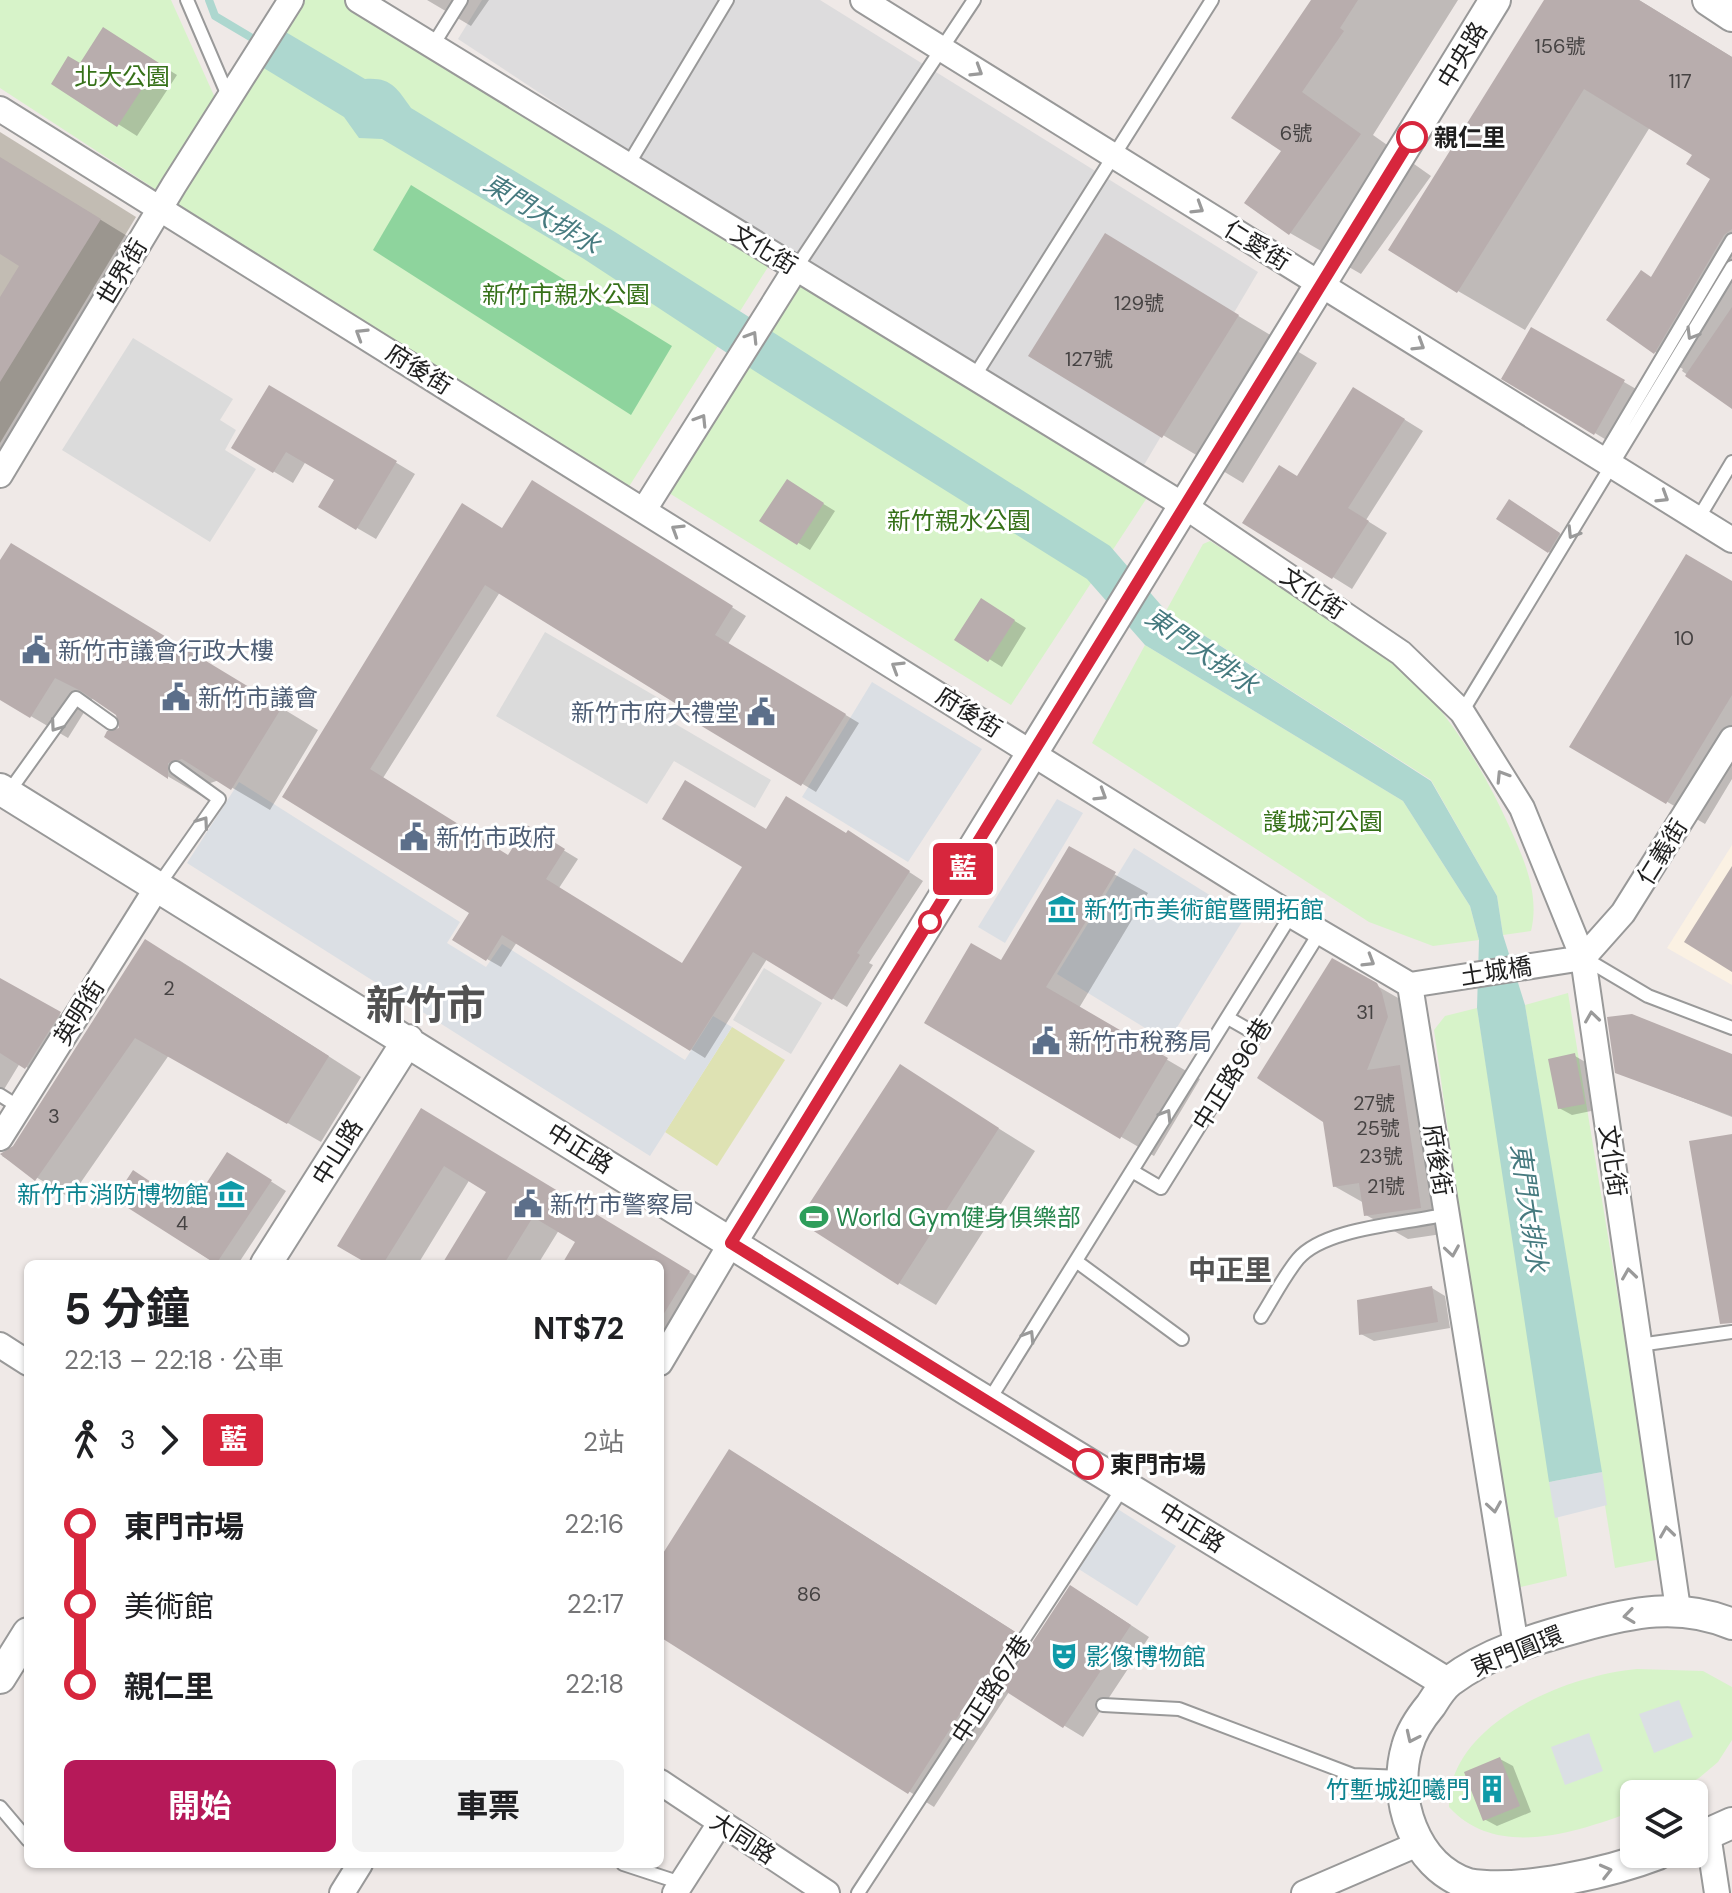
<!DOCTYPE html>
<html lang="zh-TW">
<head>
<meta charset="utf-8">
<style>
	:root { --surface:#fff; --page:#f2f2f2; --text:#202124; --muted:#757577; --accent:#b61959 }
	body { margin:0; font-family:"DM Sans","Noto Sans TC",sans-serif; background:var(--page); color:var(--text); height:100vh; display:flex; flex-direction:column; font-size:30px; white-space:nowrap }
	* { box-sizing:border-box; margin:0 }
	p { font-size:26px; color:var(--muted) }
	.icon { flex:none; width:44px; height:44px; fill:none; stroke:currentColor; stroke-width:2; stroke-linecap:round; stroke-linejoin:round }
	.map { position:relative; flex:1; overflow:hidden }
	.panel { position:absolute; left:24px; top:1260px; width:640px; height:608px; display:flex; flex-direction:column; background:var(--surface); border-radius:12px; box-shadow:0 2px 6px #0004 }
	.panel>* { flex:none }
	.badge { padding:0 16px; border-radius:6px; font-size:28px; line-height:52px }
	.tools { position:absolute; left:1620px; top:1780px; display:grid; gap:16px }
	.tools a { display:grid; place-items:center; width:88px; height:88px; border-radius:12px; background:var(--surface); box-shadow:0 2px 6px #0004; font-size:40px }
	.map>.badge { position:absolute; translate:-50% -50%; box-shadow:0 0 0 4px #fff }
	.legs { display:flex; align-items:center; gap:12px; height:88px; padding:0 40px; font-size:26px }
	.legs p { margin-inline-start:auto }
	.summary { display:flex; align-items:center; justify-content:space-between; height:136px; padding:0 40px }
	h1 { font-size:44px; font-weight:700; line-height:60px }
	.primary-button { display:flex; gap:16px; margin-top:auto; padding:16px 40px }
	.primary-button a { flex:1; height:92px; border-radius:12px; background:var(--accent); color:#fff; font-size:32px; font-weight:700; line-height:92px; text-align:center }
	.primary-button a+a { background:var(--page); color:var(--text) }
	ul { padding:0 40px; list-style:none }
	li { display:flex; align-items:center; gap:28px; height:80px; font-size:30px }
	li i { display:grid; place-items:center; width:12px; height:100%; margin:0 10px; background:currentColor }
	li i::after { content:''; width:20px; height:20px; margin:-10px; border:6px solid; border-radius:50%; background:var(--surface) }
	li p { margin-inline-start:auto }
	li:first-child i { background:linear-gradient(#0000 50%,currentColor 0) }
	li:last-child i { background:linear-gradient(currentColor 50%,#0000 0) }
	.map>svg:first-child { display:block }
</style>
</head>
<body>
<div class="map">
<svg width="1732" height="1893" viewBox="0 0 1732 1893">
	<rect width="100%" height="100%" fill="#efe9e7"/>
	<path fill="#dddcdd" d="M482,0H820L1258,272L1144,465L649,165L458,39Z"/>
	<path fill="#fbf1e3" d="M1732,845V985L1667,948Z"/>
	<path fill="#c2bcb3" d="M0,132L136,217L0,443Z"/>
	<path fill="#dee2b3" d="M732,1027L785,1060L717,1166L665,1132Z"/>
	<path fill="#d7f3c9" d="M0,0H171L216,100L158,191L0,88Z
		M291,0H359L775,256L623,496L160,209Z
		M800,270L1154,487L1011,705L669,493Z
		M1210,541C1268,578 1330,612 1384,654C1441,698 1480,762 1509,826C1524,859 1540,894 1531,931L1503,935L1497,896L1431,780L1166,611L1203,544Z
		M1145,645L1403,801L1470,906L1479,940L1433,946L1369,922L1092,743Z
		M1568,993L1661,1559L1615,1568L1525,1005Z
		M1477,1008L1567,1576L1512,1589L1434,1030L1445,1016Z
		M1637,1669L1703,1671L1732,1687V1740L1718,1762L1699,1778L1671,1794H1634V1811C1577,1832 1497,1860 1449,1807C1447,1723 1568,1675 1637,1669Z"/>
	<path fill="#8ed49d" d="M411,185L672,346L631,415L373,250Z"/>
	<path fill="#dbdbdb" d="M133,338L233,399L220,420L236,430L225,450L256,469L210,542L62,450Z
		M545,632L674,707L667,719L771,780L755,808L674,761L647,804L496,716Z
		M764,968L822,1003L791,1054L733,1020Z"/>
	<path fill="#dbdfe4" d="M872,682L982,749L908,862L802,797Z
		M239,782L460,922L447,943L486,967L502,944L685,1060L713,1016L732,1027L650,1156L187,863Z
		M1057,799L1083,813L1005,943L978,927Z
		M1134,848L1245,917L1168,1042L1057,974Z
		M1602,1472L1607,1505L1555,1518L1549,1482Z
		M1116,1508L1176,1546L1137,1606L1077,1568Z
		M1679,1700L1693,1737L1654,1753L1639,1714Z
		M1589,1733L1603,1771L1565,1785L1551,1747Z"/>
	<path fill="#add7cf" d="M284,31L365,79C391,77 397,88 411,108L615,232L1110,546L1166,611L1431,781L1497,896L1503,935L1525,1005L1602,1472L1549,1482L1477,1008L1479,940L1470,906L1403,801L1145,645L1087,579L753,370L584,259L382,139L359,138L344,117L262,67Z"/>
	<path fill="#0003" d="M427,0H489L471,26Z
		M1314,0H1458L1373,135L1431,176L1361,274L1290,233L1284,151Z
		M1547,0H1639L1732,57V406L1682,371L1683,369L1655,352L1652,279L1713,178L1694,155L1650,127L1525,330L1458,291Z
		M123,41L177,75L137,136L53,83Z
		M0,158L137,242L0,463V301L22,265L0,252Z
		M1105,236L1317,363L1243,483L1031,356Z
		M1532,329L1643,393L1613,444L1504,378Z
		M270,387L415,474L376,539L321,507L337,480L306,461L293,483L234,448Z
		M1373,400L1423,431L1366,520L1387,533L1352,589L1245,522L1298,478Z
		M799,489L835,511L810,550L762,521Z
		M546,491L746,616L728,644L859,723L816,792L678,709L681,705L500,592L383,778L509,857L527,828L578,859L559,888L683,965L767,831L847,835L862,841L923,881L869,963L873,965L847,1007L767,959L705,1058L517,942L501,967L487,959L455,939L472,913L284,797L503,530Z
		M1522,508L1571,541L1561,559L1549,552Z
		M0,564L49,567L318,730L270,810L219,780L205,785V798L169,777L106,736L121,729L118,714L93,698L68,738L0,698Z
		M1732,583V779L1705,824L1572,746Z
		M982,601L1026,628L1002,667L957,639Z
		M1069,849L1148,893L1079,1008L1200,1079L1154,1156L926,1023L1002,963Z
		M179,960L361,1077L321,1142L169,1055L70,1198L2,1156L14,1147Z
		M1332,960L1419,1010L1415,1076L1441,1091L1462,1231L1408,1239L1366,1215L1364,1203L1334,1186Z
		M0,981L79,1025L45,1079L20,1063L0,1096Z
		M1575,1056L1587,1063L1596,1110L1572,1115L1559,1108Z
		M1732,1056V1117L1617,1072Z
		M900,1067L1035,1151L936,1305L899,1283Z
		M447,1126L714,1287L660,1376V1264H564L578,1242L559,1230L538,1264H444L489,1191L470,1179L418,1264H372Z
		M244,1164L286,1191L238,1264H216L117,1198L192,1210Z
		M1432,1288L1445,1296L1450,1328L1374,1341L1361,1334Z
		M755,1466L1034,1644L1090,1598L1149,1637L1083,1737L1009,1692L934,1807L660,1635V1562Z
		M1500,1759L1513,1766L1531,1812L1497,1826L1484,1819Z"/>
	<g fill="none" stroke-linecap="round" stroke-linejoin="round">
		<path stroke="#add7cf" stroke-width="8" d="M209,0L215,16L262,44"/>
	</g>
	<path fill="#b8adad" d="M1311,0H1358L1340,28L1344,31L1302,92L1361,134L1289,235L1244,203L1281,151L1231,118Z
		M1544,0H1639L1732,57V229L1724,235L1654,354L1606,320L1641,270L1651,277L1710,179L1686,164L1692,155L1584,89L1457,293L1388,250Z
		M103,27L159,63L117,127L51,84L68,56L80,63Z
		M0,157L101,219L0,382V297L19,266L0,254Z
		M1105,233L1239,315L1162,438L1028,356Z
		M1732,307V409L1685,376Z
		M1531,327L1625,380L1594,435L1501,379Z
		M269,385L397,461L356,530L318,507L334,480L286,452L273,473L231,448Z
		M1353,387L1405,419L1348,508L1369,521L1332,579L1242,523L1279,465L1297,476Z
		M787,479L824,503L797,545L759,521Z
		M532,480L733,606L715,635L846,714L801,786L675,710L678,705L485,585L370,769L508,855L527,825L565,849L546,879L682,963L742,867L662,819L685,780L766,829L786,796L846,833L848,830L910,871L857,953L860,955L832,1000L753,952L690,1051L502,935L486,961L452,940L469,913L282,797L462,503L502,528Z
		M1509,499L1560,533L1548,553L1496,519Z
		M11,543L282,707L231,790L182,759L168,763V779L104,737L107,731L119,728L116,715L81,691L55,678L30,718L0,700V560Z
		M1686,554L1732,581V695L1666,804L1569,747Z
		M981,598L1015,620L988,662L954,640Z
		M1069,846L1116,872L1046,987L1168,1058L1120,1139L924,1023L971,943L1001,960Z
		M1732,866V972L1684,942Z
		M145,939L329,1056L287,1124L135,1038L35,1181L0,1154L13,1146Z
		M1332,958L1377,983L1382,993L1388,1017L1367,1070L1400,1065L1421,1208L1364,1216L1359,1183L1333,1187L1323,1122L1257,1078Z
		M0,978L61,1012L25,1069L0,1053Z
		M1632,1014L1732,1054V1116L1615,1073L1607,1017Z
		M1575,1053L1585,1104L1558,1109L1548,1059Z
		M900,1064L999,1128L898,1285L798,1221Z
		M421,1108L690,1271L660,1320V1264H562L575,1242L533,1217L504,1264H442L486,1192L444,1166L383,1264H368L337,1246Z
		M1732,1134V1323L1720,1324L1689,1141Z
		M227,1152L272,1180L216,1264L114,1199L133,1170L190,1208Z
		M1432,1286L1438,1322L1359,1335L1357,1300Z
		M729,1449L1017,1633L987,1680L983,1678L908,1794L660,1637V1558Z
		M1070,1585L1131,1625L1063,1728L1002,1689Z
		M1500,1757L1520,1806L1483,1821L1464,1772Z"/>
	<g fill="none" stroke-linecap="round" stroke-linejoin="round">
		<defs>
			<path id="service" d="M187,0L229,98
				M433,45L461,0
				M628,165L727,0
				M796,268L974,0
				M974,377L1212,0
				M1602,459L1732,240
				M1698,519L1732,462
				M1462,712L1732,267
				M8,793L76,698L111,723
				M158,886L219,799L176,768
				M1584,958L1648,996L1732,1028
				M1228,1018L1256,1034
				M0,1095L19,1107
				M1132,1171L1161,1188L1320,932
				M1076,1261L1182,1339
				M1261,1317C1273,1298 1284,1276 1298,1259C1325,1227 1407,1224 1447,1214
				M1639,1345L1732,1332
				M988,1402L1291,915
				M1103,1705L1179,1709L1353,1775L1402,1777
				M0,1807L28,1840
				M623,1864L681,1883
				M858,1893L1124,1486"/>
			<path id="minor" d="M358,0L1183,505L1401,653L1462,712L1522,808L1583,958L1678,1609
				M863,0L1732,540
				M0,109L1291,915L1410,985L1516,1646
				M0,475L174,185L291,0
				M644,510L796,268
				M1410,985L1583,958L1623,913L1732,739
				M0,1138L158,886
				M0,1345L28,1363
				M660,1363L731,1243
				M660,1782L827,1893
				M1708,1834L1717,1893
				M342,1893L360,1864
				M675,1893L720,1823
				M1304,1893L1418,1844"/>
			<path id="tertiary" d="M1708,0L1732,16
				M0,789L969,1391L1447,1683
				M731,1243L1495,0
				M266,1264L408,1040
				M0,1678L28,1633
				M1694,1840L1732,1823
				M1658,1854C1608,1873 1520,1893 1468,1884C1414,1866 1392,1798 1407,1747C1411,1732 1421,1717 1431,1705C1436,1697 1442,1687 1450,1681C1487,1653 1534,1639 1578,1627C1632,1612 1679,1602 1732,1624"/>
		</defs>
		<use href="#service" stroke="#999" stroke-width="16"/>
		<use href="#minor" stroke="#999" stroke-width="28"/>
		<use href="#tertiary" stroke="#999" stroke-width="34"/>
		<use href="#service" stroke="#fff" stroke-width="12"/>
		<use href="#minor" stroke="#fff" stroke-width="24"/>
		<use href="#tertiary" stroke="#fff" stroke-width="30"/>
	</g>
	<defs><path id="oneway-chevron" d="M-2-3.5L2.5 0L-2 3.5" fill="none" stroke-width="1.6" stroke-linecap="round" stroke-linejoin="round" transform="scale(2)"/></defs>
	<g stroke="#9a9a9a">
		<use href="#oneway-chevron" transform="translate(977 71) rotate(32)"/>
		<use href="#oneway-chevron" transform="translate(1198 208) rotate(32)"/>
		<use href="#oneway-chevron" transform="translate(361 334) rotate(-148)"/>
		<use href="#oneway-chevron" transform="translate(1692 334) rotate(121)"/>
		<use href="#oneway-chevron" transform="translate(752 337) rotate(-58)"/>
		<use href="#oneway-chevron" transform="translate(1419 345) rotate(32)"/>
		<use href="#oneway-chevron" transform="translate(701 420) rotate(-58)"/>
		<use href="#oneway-chevron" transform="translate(1663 497) rotate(32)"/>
		<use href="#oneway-chevron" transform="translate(677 530) rotate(-148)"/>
		<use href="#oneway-chevron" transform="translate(1573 533) rotate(122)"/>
		<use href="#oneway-chevron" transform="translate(897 667) rotate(-148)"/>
		<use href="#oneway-chevron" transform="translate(56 726) rotate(125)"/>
		<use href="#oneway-chevron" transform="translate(1502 776) rotate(-122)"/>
		<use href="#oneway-chevron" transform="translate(1101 795) rotate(32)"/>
		<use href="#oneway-chevron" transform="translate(203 822) rotate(-55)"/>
		<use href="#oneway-chevron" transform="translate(1369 961) rotate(31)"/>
		<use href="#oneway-chevron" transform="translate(1592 1017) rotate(-98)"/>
		<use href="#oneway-chevron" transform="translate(1166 1115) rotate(-58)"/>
		<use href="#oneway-chevron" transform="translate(1452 1251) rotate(81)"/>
		<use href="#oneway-chevron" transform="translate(1629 1274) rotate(-98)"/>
		<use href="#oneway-chevron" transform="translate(1029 1336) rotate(-58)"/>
		<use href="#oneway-chevron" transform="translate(1494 1507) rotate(81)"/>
		<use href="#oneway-chevron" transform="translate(1667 1532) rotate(-98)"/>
		<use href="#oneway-chevron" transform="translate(1629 1616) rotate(172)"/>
		<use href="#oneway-chevron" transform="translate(1412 1737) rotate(115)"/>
		<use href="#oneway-chevron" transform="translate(1606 1871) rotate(-14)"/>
	</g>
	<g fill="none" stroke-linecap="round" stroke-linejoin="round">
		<defs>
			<path id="line-1" d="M1088,1464L731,1243L1412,137"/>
		</defs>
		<use href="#line-1" stroke="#fff" stroke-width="18"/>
		<use href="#line-1" stroke="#d7263d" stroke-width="12"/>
	</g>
	<defs>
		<symbol id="civic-bare" viewBox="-9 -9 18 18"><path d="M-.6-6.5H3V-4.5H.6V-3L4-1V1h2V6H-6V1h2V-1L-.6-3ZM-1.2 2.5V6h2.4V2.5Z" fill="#5c6f8a" stroke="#fff" stroke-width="2.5" paint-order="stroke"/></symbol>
		<symbol id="museum-bare" viewBox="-9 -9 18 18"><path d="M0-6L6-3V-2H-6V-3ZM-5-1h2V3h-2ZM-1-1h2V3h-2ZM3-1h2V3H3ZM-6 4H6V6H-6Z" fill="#0f9aa8" stroke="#fff" stroke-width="2.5" paint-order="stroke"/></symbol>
		<symbol id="stadium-bare" viewBox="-9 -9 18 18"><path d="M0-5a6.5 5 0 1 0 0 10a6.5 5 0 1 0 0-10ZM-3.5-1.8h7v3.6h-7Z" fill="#2e9e5b" stroke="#fff" stroke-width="2.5" paint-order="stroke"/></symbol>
		<symbol id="theatre-bare" viewBox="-9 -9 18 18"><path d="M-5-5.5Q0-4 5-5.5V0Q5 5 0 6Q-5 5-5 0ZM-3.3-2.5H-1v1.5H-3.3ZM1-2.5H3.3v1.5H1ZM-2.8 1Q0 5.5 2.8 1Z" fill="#0f9aa8" stroke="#fff" stroke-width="2.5" paint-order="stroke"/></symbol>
		<symbol id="building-bare" viewBox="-9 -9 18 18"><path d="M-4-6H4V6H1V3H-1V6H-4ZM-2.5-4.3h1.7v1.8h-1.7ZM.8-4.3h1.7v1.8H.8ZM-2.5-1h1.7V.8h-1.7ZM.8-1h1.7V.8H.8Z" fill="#0f9aa8" stroke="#fff" stroke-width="2.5" paint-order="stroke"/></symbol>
	</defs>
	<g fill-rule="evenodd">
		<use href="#civic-bare" x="16" y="630" width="40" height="40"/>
		<use href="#civic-bare" x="156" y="677" width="40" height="40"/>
		<use href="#civic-bare" x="741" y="692" width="40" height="40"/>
		<use href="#civic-bare" x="394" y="817" width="40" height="40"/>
		<use href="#museum-bare" x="1042" y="889" width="40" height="40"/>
		<use href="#civic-bare" x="1026" y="1021" width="40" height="40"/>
		<use href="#museum-bare" x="211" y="1174" width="40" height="40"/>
		<use href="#civic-bare" x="508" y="1184" width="40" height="40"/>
		<use href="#stadium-bare" x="794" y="1197" width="40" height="40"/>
		<use href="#theatre-bare" x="1044" y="1636" width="40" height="40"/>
		<use href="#building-bare" x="1472" y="1769" width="40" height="40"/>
	</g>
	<g fill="#fff" stroke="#d7263d" stroke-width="4">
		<circle cx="1412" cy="137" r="14"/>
		<circle cx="930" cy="922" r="10"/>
		<circle cx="1088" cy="1464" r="14"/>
	</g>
	<g text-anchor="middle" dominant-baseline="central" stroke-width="6" stroke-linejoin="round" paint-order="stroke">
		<g font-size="20" fill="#454242">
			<text x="1560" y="46">156號</text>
			<text x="1680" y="81">117</text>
			<text x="1296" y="133">6號</text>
			<text x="1139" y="303">129號</text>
			<text x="1089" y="359">127號</text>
			<text x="1684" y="638">10</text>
			<text x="169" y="988">2</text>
			<text x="1365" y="1012">31</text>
			<text x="1374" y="1103">27號</text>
			<text x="54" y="1116">3</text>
			<text x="1378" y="1128">25號</text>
			<text x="1381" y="1156">23號</text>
			<text x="1386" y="1186">21號</text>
			<text x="182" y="1223">4</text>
			<text x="809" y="1594">86</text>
		</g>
		<g font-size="24" fill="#1f1f1f" stroke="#fff">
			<text transform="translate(1462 55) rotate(-59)">中央路</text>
			<text transform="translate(1257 245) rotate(32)">仁愛街</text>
			<text transform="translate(764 249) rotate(31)">文化街</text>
			<text transform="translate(122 272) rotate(-59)">世界街</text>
			<text transform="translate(419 369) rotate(32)">府後街</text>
			<text transform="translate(1313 593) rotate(34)">文化街</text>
			<text transform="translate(969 712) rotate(32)">府後街</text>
			<text transform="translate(1662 852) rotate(-58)">仁義街</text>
			<text transform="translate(1496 971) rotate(-9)">土城橋</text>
			<text transform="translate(79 1012) rotate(-58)">英明街</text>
			<text transform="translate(1232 1074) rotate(-58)">中正路96巷</text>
			<text transform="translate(580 1148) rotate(32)">中正路</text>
			<text transform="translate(337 1152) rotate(-58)">中山路</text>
			<text transform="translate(1438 1160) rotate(81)">府後街</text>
			<text transform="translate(1613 1161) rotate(82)">文化街</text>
			<text transform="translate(1192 1527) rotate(32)">中正路</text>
			<text transform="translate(1517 1651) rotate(-22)">東門圓環</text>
			<text transform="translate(991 1689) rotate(-57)">中正路67巷</text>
			<text transform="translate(743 1838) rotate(33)">大同路</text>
		</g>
		<g font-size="24" fill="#367119" stroke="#fff">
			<text x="122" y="76">北大公園</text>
			<text x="566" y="294">新竹市親水公園</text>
			<text x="959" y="520">新竹親水公園</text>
			<text x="1323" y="821">護城河公園</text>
		</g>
		<g font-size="24" font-weight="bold" fill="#1f1f1f" stroke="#fff" text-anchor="start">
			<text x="1434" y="137">親仁里</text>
			<text x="1110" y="1464">東門市場</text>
		</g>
		<g font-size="24" fill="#4e5e75" stroke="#fff" text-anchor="start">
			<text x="58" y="650">新竹市議會行政大樓</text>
			<text x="198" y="697">新竹市議會</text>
			<text x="739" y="712" text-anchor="end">新竹市府大禮堂</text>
			<text x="436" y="837">新竹市政府</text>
			<text x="1068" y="1041">新竹市稅務局</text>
			<text x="550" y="1204">新竹市警察局</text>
		</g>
		<g font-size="24" fill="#0d838f" stroke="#fff" text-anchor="start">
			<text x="1084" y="909">新竹市美術館暨開拓館</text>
			<text x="209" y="1194" text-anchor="end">新竹市消防博物館</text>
			<text x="1086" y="1656">影像博物館</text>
			<text x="1470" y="1789" text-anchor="end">竹塹城迎曦門</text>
		</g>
		<g font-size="24" fill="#27864d" stroke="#fff" text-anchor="start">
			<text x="836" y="1217">World Gym健身俱樂部</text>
		</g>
		<g font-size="26" font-style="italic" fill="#467a7f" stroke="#fff">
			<text transform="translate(542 214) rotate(31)">東門大排水</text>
			<text transform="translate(1202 651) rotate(35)">東門大排水</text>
			<text transform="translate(1529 1208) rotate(82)">東門大排水</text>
		</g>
		<g font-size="28" font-weight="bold" fill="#525252" stroke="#fff">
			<text x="1230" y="1270">中正里</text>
		</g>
		<g font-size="40" font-weight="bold" fill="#525252" stroke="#fff">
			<text x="426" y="1005">新竹市</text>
		</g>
	</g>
</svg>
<div class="tools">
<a><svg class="icon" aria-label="layers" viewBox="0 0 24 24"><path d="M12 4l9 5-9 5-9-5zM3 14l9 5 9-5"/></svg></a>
</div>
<b class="badge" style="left:963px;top:869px;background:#d7263d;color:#fff">藍</b>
<section class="panel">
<div class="summary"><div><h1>5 分鐘</h1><p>22:13 – 22:18 · 公車</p></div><b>NT$72</b></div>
<div class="legs"><svg class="icon" aria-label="walk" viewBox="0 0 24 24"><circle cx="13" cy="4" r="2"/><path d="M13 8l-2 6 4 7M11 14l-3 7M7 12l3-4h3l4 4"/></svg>3<svg class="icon" aria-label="forward" viewBox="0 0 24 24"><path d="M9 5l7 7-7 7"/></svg><b class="badge" style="background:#d7263d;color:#fff">藍</b><p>2站</p></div>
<ul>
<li><i style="color:#d7263d"></i><b>東門市場</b><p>22:16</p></li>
<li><i style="color:#d7263d"></i><span>美術館</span><p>22:17</p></li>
<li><i style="color:#d7263d"></i><b>親仁里</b><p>22:18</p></li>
</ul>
<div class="primary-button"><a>開始</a><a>車票</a></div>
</section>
</div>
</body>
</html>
